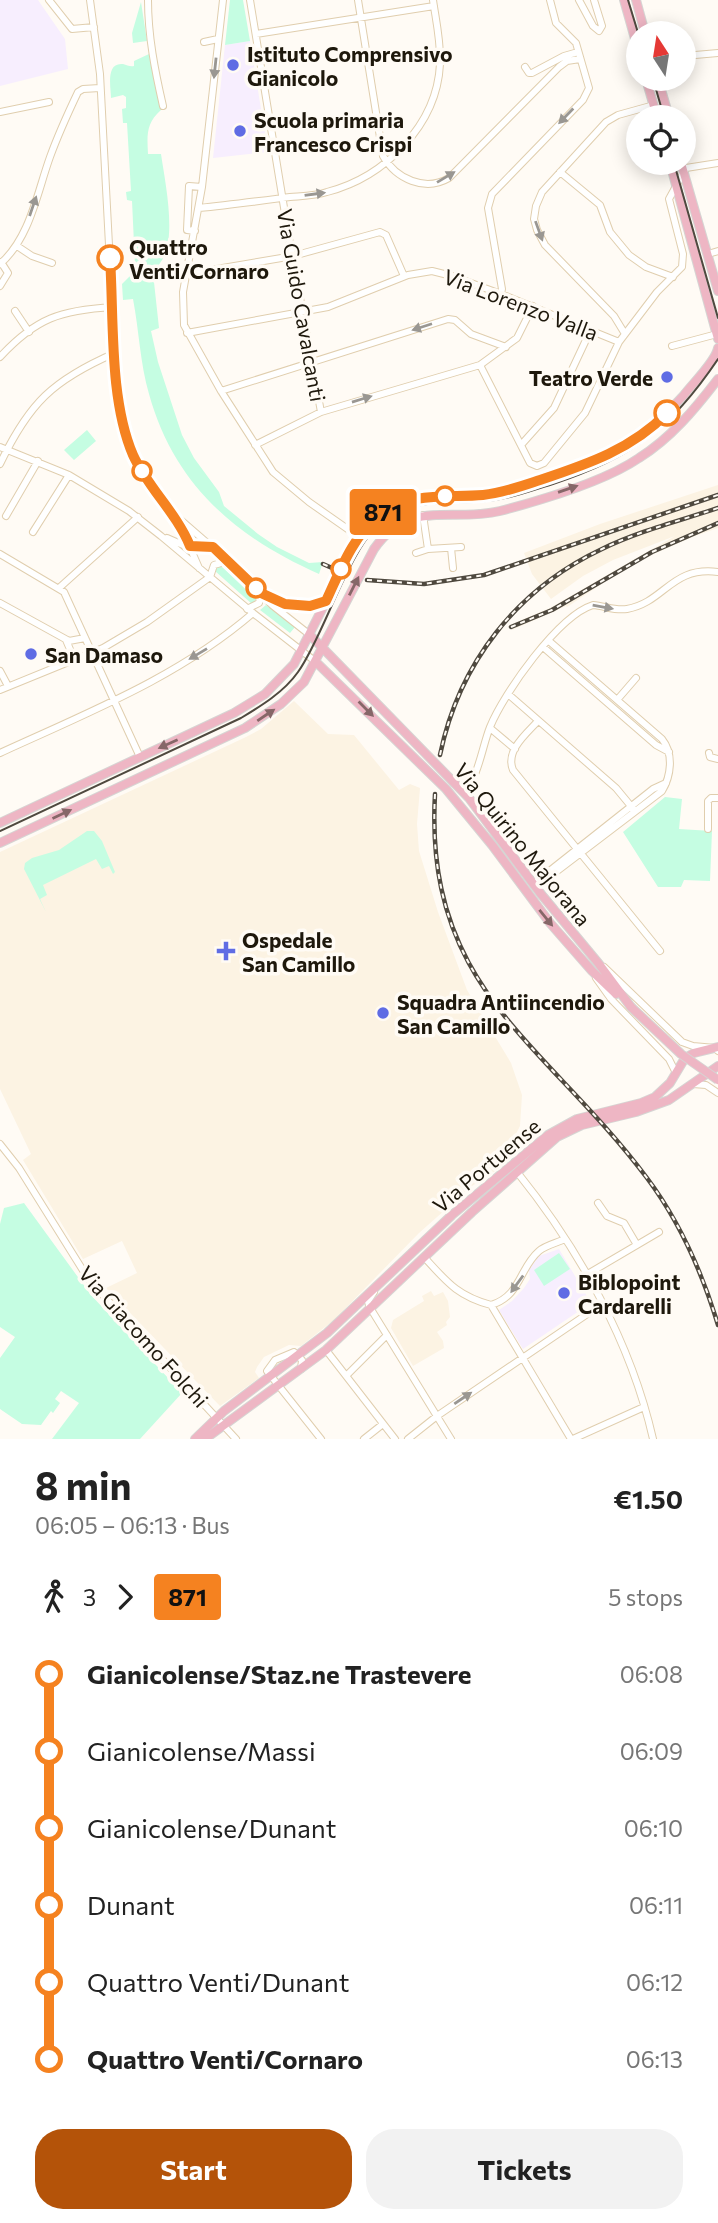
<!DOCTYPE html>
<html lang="en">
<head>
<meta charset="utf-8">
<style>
	:root { --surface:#fff; --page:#f2f2f2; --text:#222; --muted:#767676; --accent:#b45309 }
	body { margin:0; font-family:Commissioner,sans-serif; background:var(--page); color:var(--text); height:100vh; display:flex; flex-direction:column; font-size:26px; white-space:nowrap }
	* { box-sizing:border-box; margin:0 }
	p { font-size:23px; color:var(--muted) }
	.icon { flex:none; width:38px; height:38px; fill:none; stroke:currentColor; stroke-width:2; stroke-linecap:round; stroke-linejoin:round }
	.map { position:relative; height:1439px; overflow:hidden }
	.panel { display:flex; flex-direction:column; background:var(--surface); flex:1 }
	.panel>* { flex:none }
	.badge { padding:0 14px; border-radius:5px; font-size:24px; line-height:46px }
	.needle { width:46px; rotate:348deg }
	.tools { position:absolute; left:626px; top:21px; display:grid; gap:14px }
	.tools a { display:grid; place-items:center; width:70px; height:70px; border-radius:50%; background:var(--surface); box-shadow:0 4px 18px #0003; font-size:35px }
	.map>.badge { position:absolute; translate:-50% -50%; box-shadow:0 0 0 4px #fff }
	.legs { display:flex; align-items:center; gap:10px; height:77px; padding:0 35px; font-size:23px }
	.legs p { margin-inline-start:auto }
	.summary { display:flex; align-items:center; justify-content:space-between; height:119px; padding:0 35px }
	h1 { font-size:38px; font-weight:700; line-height:52px }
	.action { display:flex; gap:14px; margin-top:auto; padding:14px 35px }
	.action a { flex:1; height:80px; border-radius:28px; background:var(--accent); color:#fff; font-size:28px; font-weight:700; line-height:80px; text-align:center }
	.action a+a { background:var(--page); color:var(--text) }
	ul { padding:0 35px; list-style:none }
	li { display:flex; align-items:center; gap:24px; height:77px; font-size:26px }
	li i { display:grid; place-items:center; width:10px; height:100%; margin:0 9px; background:currentColor }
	li i::after { content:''; width:18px; height:18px; margin:-9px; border:5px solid; border-radius:50%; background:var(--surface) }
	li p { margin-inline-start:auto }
	li:first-child i { background:linear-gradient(#0000 50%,currentColor 0) }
	li:last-child i { background:linear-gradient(currentColor 50%,#0000 0) }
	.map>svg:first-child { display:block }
</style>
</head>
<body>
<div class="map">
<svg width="718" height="1439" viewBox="0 0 718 1439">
	<rect width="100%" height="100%" fill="#fffbf5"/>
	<path fill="#fcf3e3" d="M718,485V528L692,537L647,557L609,579L567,607L566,606L512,630L510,625L550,608L675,536L613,560L583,576L551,599L532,574L524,553L600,524Z
		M294,701L328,734L354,735L399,790L410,784L420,788L417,824L419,851L438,912L467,990L511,1063L522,1095L520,1126L498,1169L472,1186L419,1233L334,1320L301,1346L289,1345L264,1357L257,1367L255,1372L259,1378L220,1406L106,1288L137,1273L122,1241L83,1259L23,1160L31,1154L0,1089V852L246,737L261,729Z
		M431,1291L434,1296L443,1292L448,1301L450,1317L446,1322L447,1325L437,1332L443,1341L444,1348L413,1366L391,1328L393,1320L424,1301L422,1296Z"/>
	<path fill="#f7eefe" d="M0,0H38L65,39L68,69L0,86Z
		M250,41L268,152L213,158L225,45Z
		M559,1249L591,1303L523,1349L499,1310L512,1301L524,1288L530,1279L529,1270L539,1256Z"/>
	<path fill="#c5fde2" d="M230,0H243L250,41L225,45Z
		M141,2L147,41L133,43L132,33Z
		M149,54L161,110C146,123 147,135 148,154H161C165,181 175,229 165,254C163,260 157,267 153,273L159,328L151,331L158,362L182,435L194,458L219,492L224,506L258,534L277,547L309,563L323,562L319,574C235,537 174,484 149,394C140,363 139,330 133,299L123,300L122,284L130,276L131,266L135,265L132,201L127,200L126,192L131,191L127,123H123L122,109L126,108V97L123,95L111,98C111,88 105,62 123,64C127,65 130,67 134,66V61Z
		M87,430L96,441L74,460L64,450Z
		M221,566L257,598L252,604L215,571L217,568Z
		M266,605L295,627L290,633L260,610Z
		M665,797L682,799L679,829L712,831L710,881L684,880L681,887H658L623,832Z
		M87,831H94L102,841L115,872L113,874L109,866L102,869L96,859L43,885L47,895L40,899L46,912L24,869L25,863L32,858L59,850Z
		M24,1203L91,1295L182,1393L140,1439H52L79,1403L61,1391L55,1399L60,1403L53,1413L51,1411L41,1425L22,1424L0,1409V1358L15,1337L0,1327V1224L4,1208Z
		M559,1253L570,1269L544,1286L534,1270Z"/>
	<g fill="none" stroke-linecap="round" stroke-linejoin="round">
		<defs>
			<path id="minor" d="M49,0L72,29L94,27
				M90,0L100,74L116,378L126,435L144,475L175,515L228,561L272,605L310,635
				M148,0C148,36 155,71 163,106
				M223,0L202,187L183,292L184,325L221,391L273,472L309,502L359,537
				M250,0L289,238L321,412
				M358,0L383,156C396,179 425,192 449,178L559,67L567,61L580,59
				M579,0L593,26L599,31L602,26L594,0
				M256,34L434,6
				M204,42L218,39
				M684,56L718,53
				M525,67L529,73H532L564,56L578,52
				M0,112L49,102
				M560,172L600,205L610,232L629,255L646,267L673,277
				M199,208C229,205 259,201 290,197C302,196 315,196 327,192C385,177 437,125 440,64C441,42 436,21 433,0
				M195,231L187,230L189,186L202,187
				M17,246L32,256L52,263
				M708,254L718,251
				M0,264C30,238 37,193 50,157C58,135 68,113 78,92L83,89L100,88
				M187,274L293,256L380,232L386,235L404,276
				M0,286L8,273L1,262
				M501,294L502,289L488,208L492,194L583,100L589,88L576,43L556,23L550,0
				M15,311L29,332
				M187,333L328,307L408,275L432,271L452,276L501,294L619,342
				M625,334L614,316L545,245L537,230L534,219L536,206L542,192L606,122L618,115L654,105
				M672,346L717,334
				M0,357C36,318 61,310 113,307
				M480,365L530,463L537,466L544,463L585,413L619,342L657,292L682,267L683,254L669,199L686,168L718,163
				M221,391L448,319L455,320L471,334L506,347
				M255,445L321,412L480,365L517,338L533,306
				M521,445L554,408L585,342
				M0,447L69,475L129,511L161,536L253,613L316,662
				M0,464C29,403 53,380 115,353
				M423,515L428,549
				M6,516L38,461
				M178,520L199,568
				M33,532L69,475
				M167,538L183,545L211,547
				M451,548L453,568
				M416,553L428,549L461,547
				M0,554L64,592L140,757
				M210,577L214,565L228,561
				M59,588L138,517
				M265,595C286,605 303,610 326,601
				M0,603L69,641L85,638
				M247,609L259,603L261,593
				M66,640L75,661
				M543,647L656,745L669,752
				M0,671L8,686
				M0,690L103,648L147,622L210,577
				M508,694L616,788L635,811
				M617,700L636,678
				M538,721C526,734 505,751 513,770L660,951
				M490,728L515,749
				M0,753C87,713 179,677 253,613
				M709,753L710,757L718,759
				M464,792C479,776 482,747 490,727C504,693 558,616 593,605C605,606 615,611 627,609C665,602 671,566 718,572
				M708,829V801L711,798H718
				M533,884L653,789L666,783
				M536,887L662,791C671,776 674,754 662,739L549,641
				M604,967L682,1042L693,1046L715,1048L718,1051
				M596,978L611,999L669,1059L676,1073
				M693,1084L706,1085L718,1093
				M0,1144L19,1168L89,1280L236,1439
				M517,1172C579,1249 631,1342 653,1439
				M598,1203L607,1216L624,1223L637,1245
				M424,1257C446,1281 457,1296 491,1305C521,1296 519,1268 539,1251C546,1245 557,1243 565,1239
				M586,1275L659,1232
				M374,1292L368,1301L369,1306L451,1439
				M491,1305L571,1439
				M326,1350L395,1439
				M301,1369L302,1360L294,1352L275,1360L267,1371L321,1439
				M348,1374L387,1335
				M364,1439L383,1424
				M408,1439L437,1416L602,1304
				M573,1439L644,1407"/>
			<path id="major" d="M624,0L639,53
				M636,0L645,33
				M646,79L657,117
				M658,79L669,117
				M670,163L718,339
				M681,163L718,291
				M310,635L469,798L541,894L599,964L631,1007
				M316,662L446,789L492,845L550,923L592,971L616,994
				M0,823L234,713L265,694L294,664L359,537C396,482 442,504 494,494C513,490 532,483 550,477C603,459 647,438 684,395C693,383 716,361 718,348
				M0,843L245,728L281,704L304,682L374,549C410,498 451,523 500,511C542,500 604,482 639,458C671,438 695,409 718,379
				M195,1439L224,1411L327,1333L452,1215L548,1135L577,1119L641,1103L655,1097L670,1083L685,1058L694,1053L718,1047
				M205,1439L326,1350L472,1212L557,1137L582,1125L636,1112L669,1100L718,1066"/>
		</defs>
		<use href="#minor" stroke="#e0ceae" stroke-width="8"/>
		<use href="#major" stroke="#d6d5d3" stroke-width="10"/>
		<use href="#minor" stroke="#fff" stroke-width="6"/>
		<use href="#major" stroke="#eeb6c4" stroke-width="8"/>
		<path stroke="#4f493f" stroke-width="2" d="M628,0L639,36
			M653,79L664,117
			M674,163L718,318
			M0,831L241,718C261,706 284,692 298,672C326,633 350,541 388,517C418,498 453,505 486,501C509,499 531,491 553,484C632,458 671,429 718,359"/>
		<defs>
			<path id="rail" d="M323,564L332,568
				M367,580L424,584L484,575L718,495
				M511,627L552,610L652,552L718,523
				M440,755C459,663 517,589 602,549C639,531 679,521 718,508
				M435,794C424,990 545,1042 647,1178C680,1222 702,1272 718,1325"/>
		</defs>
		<use href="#rail" stroke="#4f493f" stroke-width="4.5"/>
		<use href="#rail" stroke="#fffbf5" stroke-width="2" stroke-dasharray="5" stroke-linecap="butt"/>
		<defs>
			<path id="major-bridge" d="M631,1007L681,1054L718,1080"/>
		</defs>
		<use href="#major-bridge" stroke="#d6d5d3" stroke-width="10" stroke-linecap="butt"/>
		<use href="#major-bridge" stroke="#eeb6c4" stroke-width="8"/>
	</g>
	<defs><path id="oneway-solid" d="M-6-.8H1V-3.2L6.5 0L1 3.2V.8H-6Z" transform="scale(1.75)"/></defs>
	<g fill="#9a9792">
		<use href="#oneway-solid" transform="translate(215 68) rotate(96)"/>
		<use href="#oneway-solid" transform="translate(566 116) rotate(134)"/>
		<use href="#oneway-solid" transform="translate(446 177) rotate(-31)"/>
		<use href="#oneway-solid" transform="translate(315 194) rotate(-8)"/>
		<use href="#oneway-solid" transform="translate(33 206) rotate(-71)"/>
		<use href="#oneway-solid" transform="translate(539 231) rotate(70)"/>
		<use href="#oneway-solid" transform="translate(422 327) rotate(162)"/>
		<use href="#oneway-solid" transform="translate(362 399) rotate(-17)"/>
		<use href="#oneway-solid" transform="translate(603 607) rotate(10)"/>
		<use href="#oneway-solid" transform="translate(198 654) rotate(149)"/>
		<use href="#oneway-solid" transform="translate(517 1284) rotate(126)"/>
		<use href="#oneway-solid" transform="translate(463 1398) rotate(-34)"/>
	</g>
	<g fill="#866768">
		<use href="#oneway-solid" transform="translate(568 489) rotate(-19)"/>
		<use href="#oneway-solid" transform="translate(354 586) rotate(-63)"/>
		<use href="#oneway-solid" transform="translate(366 709) rotate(45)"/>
		<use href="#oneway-solid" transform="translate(266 715) rotate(-34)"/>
		<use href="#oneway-solid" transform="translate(168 744) rotate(156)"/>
		<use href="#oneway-solid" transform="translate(62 814) rotate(-25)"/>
		<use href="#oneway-solid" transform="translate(546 918) rotate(51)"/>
	</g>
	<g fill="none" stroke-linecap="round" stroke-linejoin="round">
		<defs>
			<path id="line-1" d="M110,258C114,319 109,399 133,455C148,488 176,512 190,546L213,547L261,593L285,604L310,606L326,601C340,571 353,535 380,515C411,491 447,498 483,495C503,493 522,486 540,480C588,464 632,449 667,413"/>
		</defs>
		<use href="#line-1" stroke="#fff" stroke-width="16"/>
		<use href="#line-1" stroke="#f58220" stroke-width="10"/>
	</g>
	<g fill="#5f6ce4" stroke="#fffbf5" stroke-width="2.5">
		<circle cx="233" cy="65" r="7"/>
		<circle cx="240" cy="131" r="7"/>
		<circle cx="667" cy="377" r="7"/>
		<circle cx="31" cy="654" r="7"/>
		<path d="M222.5 940.5h7v7h7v7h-7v7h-7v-7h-7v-7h7z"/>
		<circle cx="383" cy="1013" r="7"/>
		<circle cx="564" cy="1293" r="7"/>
	</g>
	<g fill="#fff" stroke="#f58220" stroke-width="3.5">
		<circle cx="110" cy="258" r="12"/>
		<circle cx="667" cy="413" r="12"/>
		<circle cx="142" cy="471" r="9"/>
		<circle cx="445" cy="496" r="9"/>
		<circle cx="341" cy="569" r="9"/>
		<circle cx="256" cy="588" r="9"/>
	</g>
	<g text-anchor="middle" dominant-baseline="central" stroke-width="7" stroke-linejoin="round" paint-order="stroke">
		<g font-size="21" font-weight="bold" fill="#1e180c" stroke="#fffbf5" text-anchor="start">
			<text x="247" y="53">Istituto Comprensivo<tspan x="247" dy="24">Gianicolo</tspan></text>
			<text x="254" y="119">Scuola primaria<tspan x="254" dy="24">Francesco Crispi</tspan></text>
			<text x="653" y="377" text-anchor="end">Teatro Verde</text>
			<text x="45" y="654">San Damaso</text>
			<text x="242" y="939">Ospedale<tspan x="242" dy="24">San Camillo</tspan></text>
			<text x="397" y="1001">Squadra Antiincendio<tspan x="397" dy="24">San Camillo</tspan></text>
			<text x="578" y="1281">Biblopoint<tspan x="578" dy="24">Cardarelli</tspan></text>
		</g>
		<g font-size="21" font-weight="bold" fill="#1e180c" stroke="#fffbf5" text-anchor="start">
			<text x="129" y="246">Quattro<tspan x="129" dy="24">Venti/Cornaro</tspan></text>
		</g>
		<g font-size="21" fill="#1e180c" stroke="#fffbf5">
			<text transform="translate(521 304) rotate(21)">Via Lorenzo Valla</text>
			<text transform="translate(302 305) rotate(80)">Via Guido Cavalcanti</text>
			<text transform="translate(523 844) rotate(51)">Via Quirino Majorana</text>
			<text transform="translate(486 1165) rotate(-40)">Via Portuense</text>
			<text transform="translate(144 1336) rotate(48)">Via Giacomo Folchi</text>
		</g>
	</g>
</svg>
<div class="tools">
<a><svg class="needle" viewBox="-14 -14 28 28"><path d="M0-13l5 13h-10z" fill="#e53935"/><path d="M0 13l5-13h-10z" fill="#767676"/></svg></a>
<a><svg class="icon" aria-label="locate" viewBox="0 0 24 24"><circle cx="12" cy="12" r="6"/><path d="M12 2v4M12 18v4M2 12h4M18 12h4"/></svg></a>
</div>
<b class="badge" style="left:383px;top:512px;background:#f58220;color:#111">871</b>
</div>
<section class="panel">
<div class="summary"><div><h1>8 min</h1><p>06:05 – 06:13 · Bus</p></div><b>€1.50</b></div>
<div class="legs"><svg class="icon" aria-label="walk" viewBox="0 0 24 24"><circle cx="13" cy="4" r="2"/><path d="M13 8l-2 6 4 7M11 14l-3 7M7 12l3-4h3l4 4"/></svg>3<svg class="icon" aria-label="forward" viewBox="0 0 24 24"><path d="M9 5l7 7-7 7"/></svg><b class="badge" style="background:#f58220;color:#111">871</b><p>5 stops</p></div>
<ul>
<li><i style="color:#f58220"></i><b>Gianicolense/Staz.ne Trastevere</b><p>06:08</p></li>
<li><i style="color:#f58220"></i><span>Gianicolense/Massi</span><p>06:09</p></li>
<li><i style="color:#f58220"></i><span>Gianicolense/Dunant</span><p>06:10</p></li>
<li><i style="color:#f58220"></i><span>Dunant</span><p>06:11</p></li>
<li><i style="color:#f58220"></i><span>Quattro Venti/Dunant</span><p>06:12</p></li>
<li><i style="color:#f58220"></i><b>Quattro Venti/Cornaro</b><p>06:13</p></li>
</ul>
<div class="action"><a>Start</a><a>Tickets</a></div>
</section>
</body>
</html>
